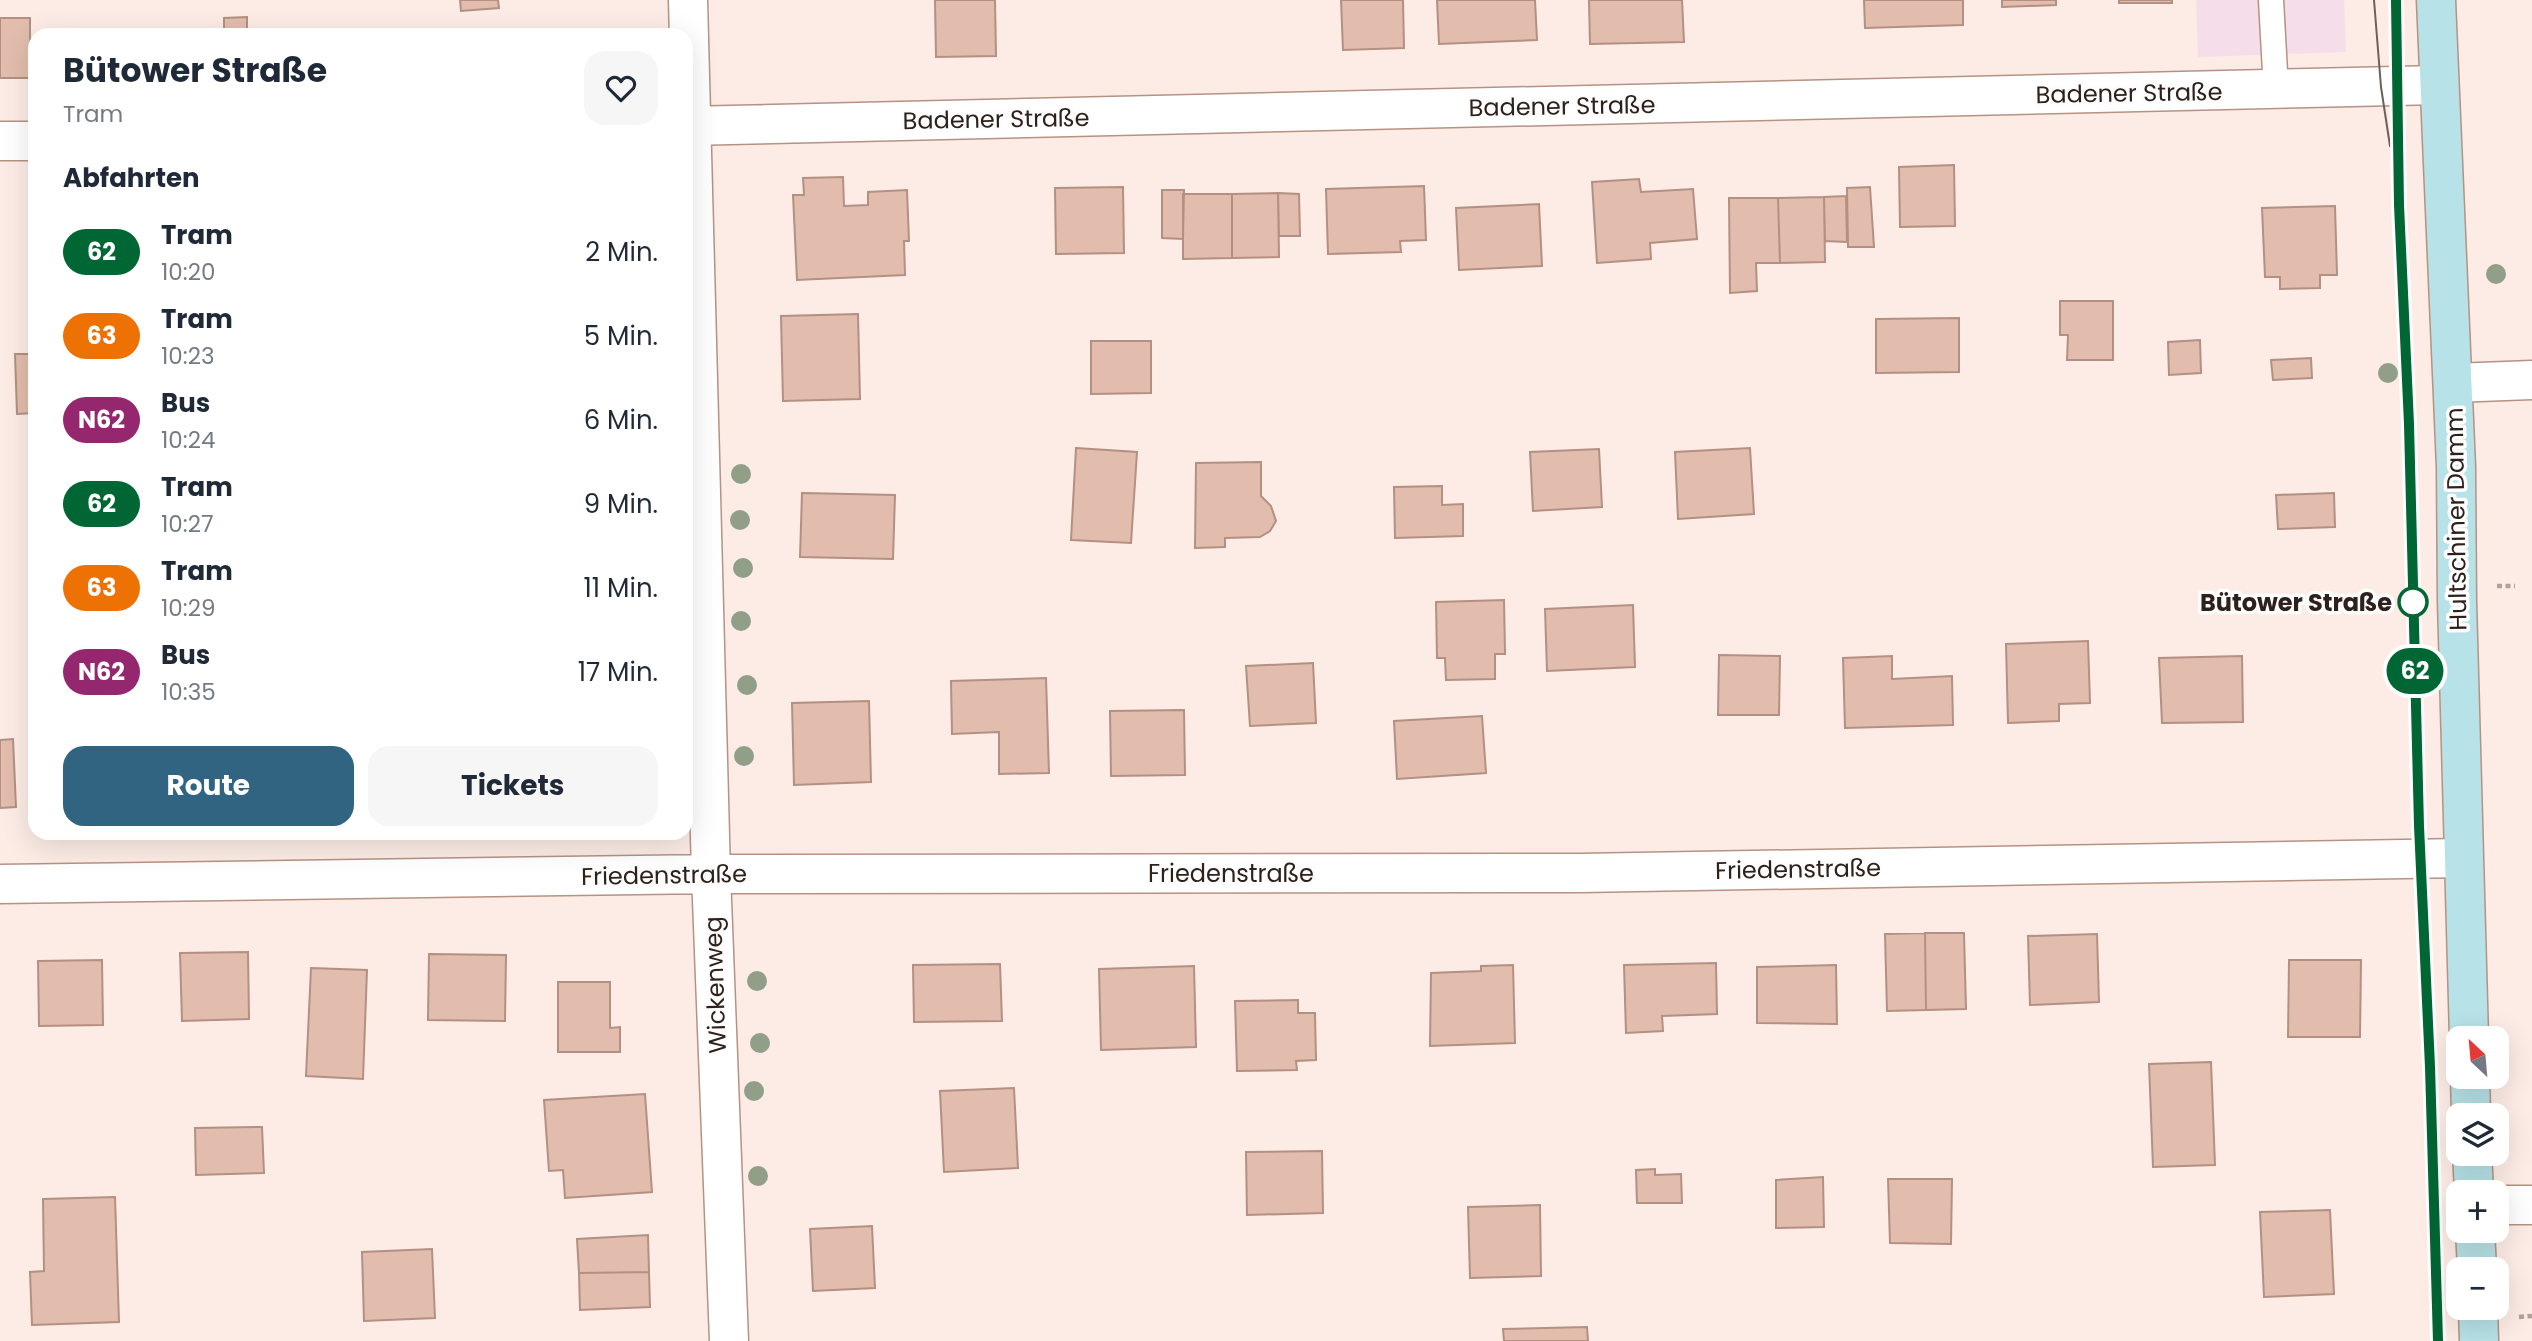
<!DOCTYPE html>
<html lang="de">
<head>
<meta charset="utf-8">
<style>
	:root { --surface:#fff; --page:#f6f6f7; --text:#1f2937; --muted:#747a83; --accent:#306480 }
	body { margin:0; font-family:Poppins,sans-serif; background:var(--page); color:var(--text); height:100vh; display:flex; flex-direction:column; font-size:26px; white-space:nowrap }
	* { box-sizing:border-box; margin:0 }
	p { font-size:23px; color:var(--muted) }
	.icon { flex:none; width:38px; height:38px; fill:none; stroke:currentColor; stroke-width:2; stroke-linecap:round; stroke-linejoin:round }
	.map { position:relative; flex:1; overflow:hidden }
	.details { position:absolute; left:28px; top:28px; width:665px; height:812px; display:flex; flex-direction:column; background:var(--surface); border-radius:21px; box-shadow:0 7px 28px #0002 }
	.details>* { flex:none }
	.badge { padding:0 14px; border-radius:23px; font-size:24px; line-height:46px }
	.needle { width:46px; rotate:334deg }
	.buttons { position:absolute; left:2446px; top:1026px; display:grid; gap:14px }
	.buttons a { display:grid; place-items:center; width:63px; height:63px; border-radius:14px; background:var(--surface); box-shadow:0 7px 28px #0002; font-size:35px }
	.map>.badge { position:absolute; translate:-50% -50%; box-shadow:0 0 0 4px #fff }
	h2 { padding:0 35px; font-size:26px; line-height:63px }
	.round { display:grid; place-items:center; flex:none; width:74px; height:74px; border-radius:21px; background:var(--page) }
	.head { display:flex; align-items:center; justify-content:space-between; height:119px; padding:0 35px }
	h1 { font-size:33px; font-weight:700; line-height:52px }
	.primary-button { display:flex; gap:14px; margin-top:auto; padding:14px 35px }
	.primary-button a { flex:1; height:80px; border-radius:21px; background:var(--accent); color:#fff; font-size:28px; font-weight:700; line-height:80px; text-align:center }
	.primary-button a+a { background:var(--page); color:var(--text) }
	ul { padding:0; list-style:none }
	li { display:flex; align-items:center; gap:21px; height:84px; padding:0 35px }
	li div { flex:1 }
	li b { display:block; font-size:26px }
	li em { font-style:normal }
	li .badge { min-width:77px; font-weight:700; text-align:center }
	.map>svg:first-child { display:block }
</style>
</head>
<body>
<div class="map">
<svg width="2532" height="1341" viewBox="0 0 2532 1341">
	<rect width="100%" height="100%" fill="#fcece5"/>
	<path fill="#f5deea" d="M2196,0H2344L2346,52L2198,57Z"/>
	<path fill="#e2bdad" stroke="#b39081" stroke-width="2" d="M460,0H498L499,8L461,11Z
		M935,0H995L996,56L936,57Z
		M1341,0H1403L1404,48L1343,50Z
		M1437,0H1535L1537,40L1439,44Z
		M1589,0H1682L1684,42L1590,44Z
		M1864,0H1963V25L1865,28Z
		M2002,0H2056V5L2002,7Z
		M2119,0H2172V3H2119Z
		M247,17V35H224V18Z
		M0,18H30V78H0Z
		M1954,165L1955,226L1900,227L1899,167Z
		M843,177L844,206L868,205V192L907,190L909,241H904L905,275L797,280L793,195H804L803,178Z
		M1639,179L1641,192L1693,189L1697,239L1650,243L1651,259L1597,263L1592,182Z
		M1424,186L1426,240L1400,241L1401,252L1328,254L1326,189Z
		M1123,187L1124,253L1056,254L1055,188Z
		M1870,187L1874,247H1848L1847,188Z
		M1162,190H1184L1183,239L1162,238Z
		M1278,193L1279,257L1232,258V194Z
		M1278,193L1299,194L1300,236H1279Z
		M1183,194H1232V258L1183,259Z
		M1846,196L1847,242L1825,241L1824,197Z
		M1824,197L1825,262L1780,263L1778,198Z
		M1729,198H1778L1780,263H1756L1757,291L1730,293Z
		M1539,204L1542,266L1459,270L1456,208Z
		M2335,206L2337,275H2320V288L2280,289V277H2265L2262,208Z
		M2060,301H2113V360H2067L2068,335H2060Z
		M858,314L860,399L783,401L781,316Z
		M1959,318V372L1876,373V319Z
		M2200,340L2201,373L2169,375L2168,342Z
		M1091,341H1151V393L1091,394Z
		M15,354H35V413L17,414Z
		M2311,358L2312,378L2273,380L2271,360Z
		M1076,448L1137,452L1131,543L1071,540Z
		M1750,448L1754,514L1678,519L1675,452Z
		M1599,449L1602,507L1533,511L1530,452Z
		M1261,462V496L1271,506L1276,521L1270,531L1260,537L1225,538V547L1195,548L1196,463Z
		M1442,486V505L1463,504V536L1395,538L1394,487Z
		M802,493L895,495L893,559L800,557Z
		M2334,493L2335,527L2278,529L2276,495Z
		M1504,600L1505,654H1495V679L1446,680L1445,658H1437L1436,602Z
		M1633,605L1635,667L1547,671L1545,609Z
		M2088,641L2090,703L2059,704V721L2008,723L2006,644Z
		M1719,655L1780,656L1779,715H1718Z
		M1892,656V679L1952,676L1953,725L1845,728L1843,658Z
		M2242,656L2243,722L2162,723L2159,658Z
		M1313,663L1316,723L1250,726L1246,666Z
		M1046,678L1049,773L999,774V732L952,734L951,681Z
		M869,701L871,782L794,785L792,703Z
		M1184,710L1185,775L1111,776L1110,711Z
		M1482,716L1486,773L1397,779L1394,721Z
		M13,739L16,807L0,808V740Z
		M1925,933L1926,1010L1887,1011L1885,934Z
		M1925,933H1964L1966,1009L1926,1010Z
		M2097,934L2099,1002L2030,1005L2028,936Z
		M248,952L249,1019L182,1021L180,953Z
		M429,954L506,955L505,1021L428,1020Z
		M102,960L103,1025L39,1026L38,961Z
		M2289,960H2361L2360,1037H2288Z
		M1716,963L1717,1014L1662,1016L1663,1031L1626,1033L1624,965Z
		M1000,964L1002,1021L914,1022L913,965Z
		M1513,965L1515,1043L1430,1046L1431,973L1481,971V966Z
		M1836,965L1837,1024L1757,1023V967Z
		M1194,966L1196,1047L1101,1050L1099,969Z
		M311,968L367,970L363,1079L306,1076Z
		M558,982H610V1028L620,1027V1052H558Z
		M1298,1000V1013H1315L1316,1060L1296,1061L1297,1070L1237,1071L1235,1001Z
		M2211,1062L2215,1165L2153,1167L2149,1064Z
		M1014,1088L1018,1168L944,1172L940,1091Z
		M645,1094L652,1192L565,1198L563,1170L549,1171L544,1100Z
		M262,1127L264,1173L196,1175L195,1128Z
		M1322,1151L1323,1213L1247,1215L1246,1152Z
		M1655,1169V1175L1681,1174L1682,1203H1637L1636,1170Z
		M1823,1177L1824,1227L1776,1228V1180Z
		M1888,1179H1952L1951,1244L1890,1243Z
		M115,1197L119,1322L32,1325L30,1272L44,1271L43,1199Z
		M1540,1205L1541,1276L1470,1278L1468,1207Z
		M2330,1210L2334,1294L2264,1297L2260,1212Z
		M872,1226L875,1288L813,1291L810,1229Z
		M648,1235L649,1272L579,1273L577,1239Z
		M432,1249L435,1318L364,1321L362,1252Z
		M649,1272L650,1307L580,1310L579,1273Z
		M1587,1327L1588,1341H1504L1503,1329Z"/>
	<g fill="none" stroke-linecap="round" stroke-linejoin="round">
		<defs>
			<path id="lane" d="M2271,0L2276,90"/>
			<path id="street" d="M688,0L711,874L729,1341
				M686,126L2439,85
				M0,141H35
				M2453,383L2532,380
				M0,884L711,874L1580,873L2463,858
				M2497,1205H2532"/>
			<path id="secondary" d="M2436,0L2456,467L2457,601L2469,1038
				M2470,1076L2471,1115
				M2472,1153L2474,1192
				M2475,1230L2477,1269
				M2478,1307L2479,1341"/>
		</defs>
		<use href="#lane" stroke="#b69283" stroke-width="27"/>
		<use href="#street" stroke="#b69283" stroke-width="41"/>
		<use href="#secondary" stroke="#b69283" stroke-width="41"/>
		<path stroke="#b0a19b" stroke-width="4.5" stroke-dasharray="5 3.5" stroke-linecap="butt" d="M2497,586H2515
			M2519,1317L2532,1316"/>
		<use href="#lane" stroke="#fff" stroke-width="24"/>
		<use href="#street" stroke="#fff" stroke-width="38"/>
		<use href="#secondary" stroke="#b7e2e7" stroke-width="38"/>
		<path stroke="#6e6059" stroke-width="2" d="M2374,0L2381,87L2390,146
			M2396,0L2398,205L2409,424L2419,826L2438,1341"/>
	</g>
	<g fill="#919f89">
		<circle cx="2496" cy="274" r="10"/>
		<circle cx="2388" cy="373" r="10"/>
		<circle cx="741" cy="474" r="10"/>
		<circle cx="740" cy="520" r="10"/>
		<circle cx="743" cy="568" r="10"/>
		<circle cx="741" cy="621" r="10"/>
		<circle cx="2395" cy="668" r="10"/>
		<circle cx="747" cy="685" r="10"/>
		<circle cx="744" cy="756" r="10"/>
		<circle cx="757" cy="981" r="10"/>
		<circle cx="760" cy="1043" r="10"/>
		<circle cx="754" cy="1091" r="10"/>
		<circle cx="758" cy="1176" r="10"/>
	</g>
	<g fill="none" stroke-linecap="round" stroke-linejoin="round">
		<defs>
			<path id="line" d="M2396,0L2399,205L2409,424L2419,826L2430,1067L2438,1341"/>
		</defs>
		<use href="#line" stroke="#fff" stroke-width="16"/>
		<use href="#line" stroke="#063" stroke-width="10"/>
	</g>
	<circle fill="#fff" stroke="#063" stroke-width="3.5" cx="2413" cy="602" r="14"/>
	<g text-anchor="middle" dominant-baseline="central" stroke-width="7" stroke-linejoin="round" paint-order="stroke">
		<g font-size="24" fill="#2e211b" stroke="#fdfdfd">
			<text transform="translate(2129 93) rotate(-1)">Badener Straße</text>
			<text transform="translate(1562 106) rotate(-1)">Badener Straße</text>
			<text transform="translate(996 119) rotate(-1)">Badener Straße</text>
			<text transform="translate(2456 519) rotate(-91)">Hultschiner Damm</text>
			<text transform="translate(1798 869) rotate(-1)">Friedenstraße</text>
			<text x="1231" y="873">Friedenstraße</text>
			<text transform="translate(664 875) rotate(-1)">Friedenstraße</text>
			<text transform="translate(715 985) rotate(-92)">Wickenweg</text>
		</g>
		<g font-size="24" font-weight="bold" fill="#2e211b" stroke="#fdfdfd" text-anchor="end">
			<text x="2392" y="602">Bütower Straße</text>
		</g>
	</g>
</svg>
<div class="buttons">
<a><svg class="needle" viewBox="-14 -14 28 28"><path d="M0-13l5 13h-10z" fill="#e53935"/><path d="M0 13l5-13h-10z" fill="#747a83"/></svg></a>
<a><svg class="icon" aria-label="layers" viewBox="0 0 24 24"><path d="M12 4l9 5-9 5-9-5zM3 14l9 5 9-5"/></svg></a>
<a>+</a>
<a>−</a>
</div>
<b class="badge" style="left:2415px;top:671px;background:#063;color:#fff">62</b>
<section class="details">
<div class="head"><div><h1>Bütower Straße</h1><p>Tram</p></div><a class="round"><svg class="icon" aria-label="heart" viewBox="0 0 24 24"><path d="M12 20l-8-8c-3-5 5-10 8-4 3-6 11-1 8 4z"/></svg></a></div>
<h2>Abfahrten</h2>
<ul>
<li><span class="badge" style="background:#063;color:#fff">62</span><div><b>Tram</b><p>10:20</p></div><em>2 Min.</em></li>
<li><span class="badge" style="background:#ee7203;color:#fff">63</span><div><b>Tram</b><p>10:23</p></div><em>5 Min.</em></li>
<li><span class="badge" style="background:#95276e;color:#fff">N62</span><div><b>Bus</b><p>10:24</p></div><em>6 Min.</em></li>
<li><span class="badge" style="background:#063;color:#fff">62</span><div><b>Tram</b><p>10:27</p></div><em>9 Min.</em></li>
<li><span class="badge" style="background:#ee7203;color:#fff">63</span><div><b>Tram</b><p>10:29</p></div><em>11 Min.</em></li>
<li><span class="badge" style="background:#95276e;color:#fff">N62</span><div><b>Bus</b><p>10:35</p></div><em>17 Min.</em></li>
</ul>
<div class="primary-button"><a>Route</a><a>Tickets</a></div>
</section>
</div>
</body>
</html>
